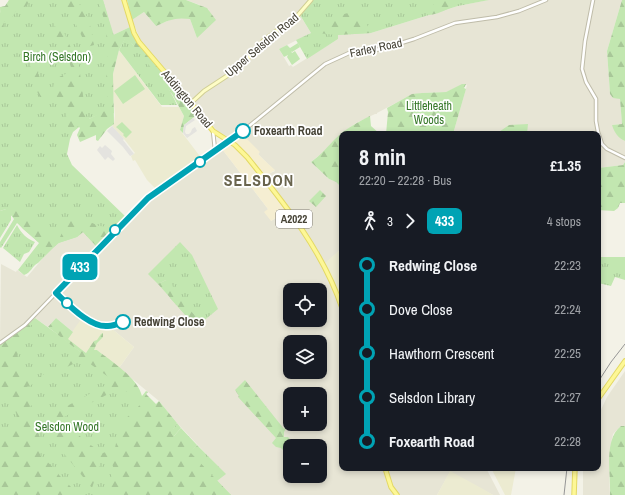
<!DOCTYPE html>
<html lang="en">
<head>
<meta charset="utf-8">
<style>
	:root { --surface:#171b24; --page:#242831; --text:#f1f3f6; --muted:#9ea1a6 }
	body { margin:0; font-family:"Archivo Narrow",sans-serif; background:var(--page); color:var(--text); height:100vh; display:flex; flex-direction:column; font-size:15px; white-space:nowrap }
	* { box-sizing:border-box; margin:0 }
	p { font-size:13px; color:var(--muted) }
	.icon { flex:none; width:22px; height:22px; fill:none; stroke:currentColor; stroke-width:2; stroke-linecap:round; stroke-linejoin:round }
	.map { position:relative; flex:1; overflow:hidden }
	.sheet { position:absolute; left:339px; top:131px; width:262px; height:340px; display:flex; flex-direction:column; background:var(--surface); border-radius:8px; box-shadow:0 2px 6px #0003 }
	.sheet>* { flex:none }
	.badge { padding:0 8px; border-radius:6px; font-size:14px; line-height:26px }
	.buttons { position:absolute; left:283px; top:283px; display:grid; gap:8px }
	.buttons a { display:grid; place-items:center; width:44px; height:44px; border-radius:8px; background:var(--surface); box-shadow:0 2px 6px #0003; font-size:20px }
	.map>.badge { position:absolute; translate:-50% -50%; box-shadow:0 0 0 2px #fff }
	.legs { display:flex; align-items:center; gap:6px; height:44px; padding:0 20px; font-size:13px }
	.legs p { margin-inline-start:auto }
	.overview { display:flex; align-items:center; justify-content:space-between; height:68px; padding:0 20px }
	h1 { font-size:22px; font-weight:700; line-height:30px }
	ul { padding:0 20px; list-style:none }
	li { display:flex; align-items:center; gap:14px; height:44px; font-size:15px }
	li i { display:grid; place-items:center; width:6px; height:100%; margin:0 5px; background:currentColor }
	li i::after { content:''; width:10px; height:10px; margin:-5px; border:3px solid; border-radius:50%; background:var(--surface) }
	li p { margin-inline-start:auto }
	li:first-child i { background:linear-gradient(#0000 50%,currentColor 0) }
	li:last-child i { background:linear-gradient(currentColor 50%,#0000 0) }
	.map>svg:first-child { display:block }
</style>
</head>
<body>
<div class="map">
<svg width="625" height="495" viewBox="0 0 625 495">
	<defs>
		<pattern id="grass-tufts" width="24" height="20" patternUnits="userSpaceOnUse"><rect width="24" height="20" fill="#c2e7b0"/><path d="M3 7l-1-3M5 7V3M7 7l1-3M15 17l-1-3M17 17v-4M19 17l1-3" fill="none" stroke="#a8c798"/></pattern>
		<pattern id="forest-firs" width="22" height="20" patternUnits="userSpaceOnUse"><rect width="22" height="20" fill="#c2e7b0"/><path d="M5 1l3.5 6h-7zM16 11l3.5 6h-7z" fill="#a8c798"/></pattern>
	</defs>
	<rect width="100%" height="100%" fill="#f3f2e7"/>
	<path fill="#e7e5d5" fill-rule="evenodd" d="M103,0H122L130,27L113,35Z
		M186,0H309L298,12L311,33L279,49L289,66L291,65L293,67L280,75L338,39L337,35L371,33L458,6L488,0H622L607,51L610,94L620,99L622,124L612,125L623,140L625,141V162L623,165L598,168V134H453L467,85L464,84L446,92L422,93L407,97L377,113V114H375L356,123L337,137L327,149L311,162L329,179L336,182L342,188V248L326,263L338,292L342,289V468H486L500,495H493L450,472L437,495H231L217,481L225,474L177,423L159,401L119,368L134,347L111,328L95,327L83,319L73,332L56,318L48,327L32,316L24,324L0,341L1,264L16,272L17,270L27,277L49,251L59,243L77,237L83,232L99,249L150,198L222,149L268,209L271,221L276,218L284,228L296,219L264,176L275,171L258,154L259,153L240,132L230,137L222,135L217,131L141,41L132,20L144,12L156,26L172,19L179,17L190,19L197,38L209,10L200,5ZM290,290H320V320H290ZM290,342H320V372H290ZM290,394H320V424H290ZM290,446H320V476H290Z
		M625,371V426H621L613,434L611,443L609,475L610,495H583V468H598V416L607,397Z"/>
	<path fill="#f5eed2" d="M242,134L260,152L258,154L264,160L275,170L261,179L293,221L284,228L276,218L271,221L264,212L268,209L222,149Z"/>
	<path fill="#ecebd1" d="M119,50L162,107H179L184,116L180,130L202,159L157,190L147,180L135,160L133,161L131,156L135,153L124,139L112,126L114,124L115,115L112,82L113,74Z
		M342,248V289L339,292L325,263Z
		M82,318L95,327L111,328L134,347L119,368L97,350L86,353L67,339Z
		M491,468H516L511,495H505Z
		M450,471L483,489L493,495H437Z"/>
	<path fill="url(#grass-tufts)" d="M9,0H103L118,49L111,74L114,113L98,115L89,119L73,132L70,139L67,154L72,165L126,217L97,247L83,232L77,237L58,243L38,263C32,266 31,273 24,275L18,270L39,243L17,223L1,248L0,247V242L14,219L11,215V220L0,238V211L6,209H0V13L8,4Z
		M313,0H489L458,6L371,33L338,35V39L307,59L296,40L311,33L300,15Z
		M125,38C144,53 168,83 177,105H161L119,50Z
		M17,225C22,234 26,238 35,242L29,252L24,254L20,262L3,248Z
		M180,242L192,255L218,309L196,327L170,298L166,280L158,284L148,274Z
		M598,257H625V280L615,277L611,286L598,283Z
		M35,318L63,338L139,399L171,432L177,423L181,428L174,436L189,452L197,445L226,474L217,481L231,495H0V345L20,331Z"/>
	<path fill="url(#forest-firs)" fill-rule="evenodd" d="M9,0H29L27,6L16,10L12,18L7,19L4,22L3,33H1L0,7L5,6Z
		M64,0H82V1L78,2L89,20L94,45L87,47Z
		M98,0H103L113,35L130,27L137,43L198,114L184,125L183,133L180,130L184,116L172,94L133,45L125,39L119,50L113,74L114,124L107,129L98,141L96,140V135L80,142L77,135L80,128L78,126L69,132L65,109L53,91C54,74 62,78 72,70L66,53L63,48L58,45L55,41L56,28L52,20V17H57L79,66L86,117L89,119L108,109L106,82L108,46L103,16Z
		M127,0H186L207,8L216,20L197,38L190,19C175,17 169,20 156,26L144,12L132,20Z
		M437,0H468C456,4 440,15 428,15L427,13Z
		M622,0H625V141C618,138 614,132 612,125L622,124L620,99L613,98L610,94L607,51Z
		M360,10L371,33L337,35L317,33L320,25V20Z
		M39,38L40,44L36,64L39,67L38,74L47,96L46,100L43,101C37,95 29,73 30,65C30,56 33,49 33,40Z
		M462,84H466L464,88L466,89L453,134H386L388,112L387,108L412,94L422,93L446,92Z
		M370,116L371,126L380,134H342V188L336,182L329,179L311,162C321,155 328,146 336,138C345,129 358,122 370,116Z
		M528,124L527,134H496L509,125Z
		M625,162V203H620L618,208L614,211L598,210V168L623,165Z
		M320,190L326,196L316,207L309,201Z
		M0,206C4,206 32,217 35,219C45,228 43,242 60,237L66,225L74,215L99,226L109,227L126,217L97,247L83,232L77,237L59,243L49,251L23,229L6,209L0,211Z
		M166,280L172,284L175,294L201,322L196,327L158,284Z
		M56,318L73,332L68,339L86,353L94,341L97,340L101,334L103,333V337L97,343L94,350H97C111,361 138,378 142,396L146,391L148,392L146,394L156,404L159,401L177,423L171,433L174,436L181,428L197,445L190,452L231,495H109L113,466L108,460L102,457L92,488L53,440L52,437V414L114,381L82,358L81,360L35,383L22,389L52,413L51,414L36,402L35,404L24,409C31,424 46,436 40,455L56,470L59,475L79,495H0V431C4,429 8,429 12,427C25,420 11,406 8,398L5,401L0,403V345L20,331L33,319L37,322L34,326L31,325L30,328L25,332L24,345L17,355L21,365L33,380L73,359L80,352L48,327ZM119,386L140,402L141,404L120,424L115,448L103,453L89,444L60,419L118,389Z
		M245,380L284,429L290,421L284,432V437H288L291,440L293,439L297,446H290V457L281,448L276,447L272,443L276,438L238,397L239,396L235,390Z
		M621,426H625V495H610C611,475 603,440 621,426Z"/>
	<path fill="#c2e7b0" d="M298,43L300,47L292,52L291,51L292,53L295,51L300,59L292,65L287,57L288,55L284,57L279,49L287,45L290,48Z
		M135,75L145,89L123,104L114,91Z
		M122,122L132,132L126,138L123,135L124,134L116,127Z"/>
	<path fill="#e4e3df" d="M193,118L195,120L186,126L185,132L186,134H189L191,132L192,129L195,127L197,131L187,138L183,133L184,125Z
		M112,126L124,139L123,140L134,154L130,156L123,147L107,131Z
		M105,145L112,151L111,154L115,159L113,161L108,157L105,160L97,150L100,146L102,148Z"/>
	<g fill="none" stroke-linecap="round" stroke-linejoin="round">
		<defs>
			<path id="tertiary" d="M593,0L585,41L582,69L586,82L596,99V121L598,132L602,144L607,149L625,158
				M213,131L215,150
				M0,343L25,325L148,198L237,136L325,64L349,53L382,49L414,39L455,23L497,17L519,11L546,0"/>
			<path id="secondary" d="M191,103L204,91L239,68L264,40L298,15L311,0"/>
			<path id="primary" d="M124,0L134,33L139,42L191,103L213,131L235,145L247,157C284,203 323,251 342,308
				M598,399L625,361
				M385,468L391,487L397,495
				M574,495L575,468"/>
		</defs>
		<use href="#tertiary" stroke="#bfbca9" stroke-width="4.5"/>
		<use href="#secondary" stroke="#d0ce94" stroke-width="5"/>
		<use href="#primary" stroke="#e3d965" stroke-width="5.5"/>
		<use href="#tertiary" stroke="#fff" stroke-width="2.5"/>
		<use href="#secondary" stroke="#fefdc6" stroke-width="3"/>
		<use href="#primary" stroke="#fdf796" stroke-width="3.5"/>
		<path stroke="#969696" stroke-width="1" d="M598,382L611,362L625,344
			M564,495L567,468"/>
	</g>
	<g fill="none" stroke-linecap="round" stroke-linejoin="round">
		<defs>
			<path id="line-1" d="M123,322C118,324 113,326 108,326C90,328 68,304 56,293L148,198L243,131"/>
		</defs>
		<use href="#line-1" stroke="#fff" stroke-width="9"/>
		<use href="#line-1" stroke="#00a3b4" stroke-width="6"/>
	</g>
	<g fill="#fff" stroke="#00a3b4" stroke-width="2">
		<circle cx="243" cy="131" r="7"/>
		<circle cx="200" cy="162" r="5"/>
		<circle cx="115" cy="230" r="5"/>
		<circle cx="67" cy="303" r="5"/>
		<circle cx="123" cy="322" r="7"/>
	</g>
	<g text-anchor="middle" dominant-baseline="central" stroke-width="3.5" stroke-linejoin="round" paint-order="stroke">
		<rect fill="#fff" stroke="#7e7b72" stroke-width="1" x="276" y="210" width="36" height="18" rx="3"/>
		<g font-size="11" font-weight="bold" fill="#464336">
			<text x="294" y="219">A2022</text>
		</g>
		<g font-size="12" fill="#464336" stroke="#fff">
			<text transform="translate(262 45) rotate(-40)">Upper Selsdon Road</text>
			<text transform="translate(376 48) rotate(-12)">Farley Road</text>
			<text transform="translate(187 99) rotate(50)">Addington Road</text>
		</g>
		<g font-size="12" fill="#367829" stroke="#fff">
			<text x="57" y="57">Birch (Selsdon)</text>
			<text x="429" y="106">Littleheath<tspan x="429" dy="14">Woods</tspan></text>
			<text x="67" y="427">Selsdon Wood</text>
		</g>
		<g font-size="12" font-weight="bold" fill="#464336" stroke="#fff" text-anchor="start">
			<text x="254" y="131">Foxearth Road</text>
			<text x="134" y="322">Redwing Close</text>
		</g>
		<g font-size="16" font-weight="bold" letter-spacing="1" fill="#69644d" stroke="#fff">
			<text x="259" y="180">SELSDON</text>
		</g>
	</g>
</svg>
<div class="buttons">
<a><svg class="icon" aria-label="locate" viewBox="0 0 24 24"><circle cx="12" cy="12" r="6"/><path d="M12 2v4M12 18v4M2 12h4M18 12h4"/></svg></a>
<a><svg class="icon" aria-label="layers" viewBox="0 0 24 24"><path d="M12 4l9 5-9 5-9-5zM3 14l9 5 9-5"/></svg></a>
<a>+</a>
<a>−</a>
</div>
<b class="badge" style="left:80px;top:267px;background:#00a3b4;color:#fff">433</b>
<section class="sheet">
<div class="overview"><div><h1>8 min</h1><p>22:20 – 22:28 · Bus</p></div><b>£1.35</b></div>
<div class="legs"><svg class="icon" aria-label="walk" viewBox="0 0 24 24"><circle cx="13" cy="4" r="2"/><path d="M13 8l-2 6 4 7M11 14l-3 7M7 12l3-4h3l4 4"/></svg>3<svg class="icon" aria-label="forward" viewBox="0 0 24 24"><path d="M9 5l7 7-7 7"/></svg><b class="badge" style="background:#00a3b4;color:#fff">433</b><p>4 stops</p></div>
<ul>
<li><i style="color:#00a3b4"></i><b>Redwing Close</b><p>22:23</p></li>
<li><i style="color:#00a3b4"></i><span>Dove Close</span><p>22:24</p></li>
<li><i style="color:#00a3b4"></i><span>Hawthorn Crescent</span><p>22:25</p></li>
<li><i style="color:#00a3b4"></i><span>Selsdon Library</span><p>22:27</p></li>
<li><i style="color:#00a3b4"></i><b>Foxearth Road</b><p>22:28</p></li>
</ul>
</section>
</div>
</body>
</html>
